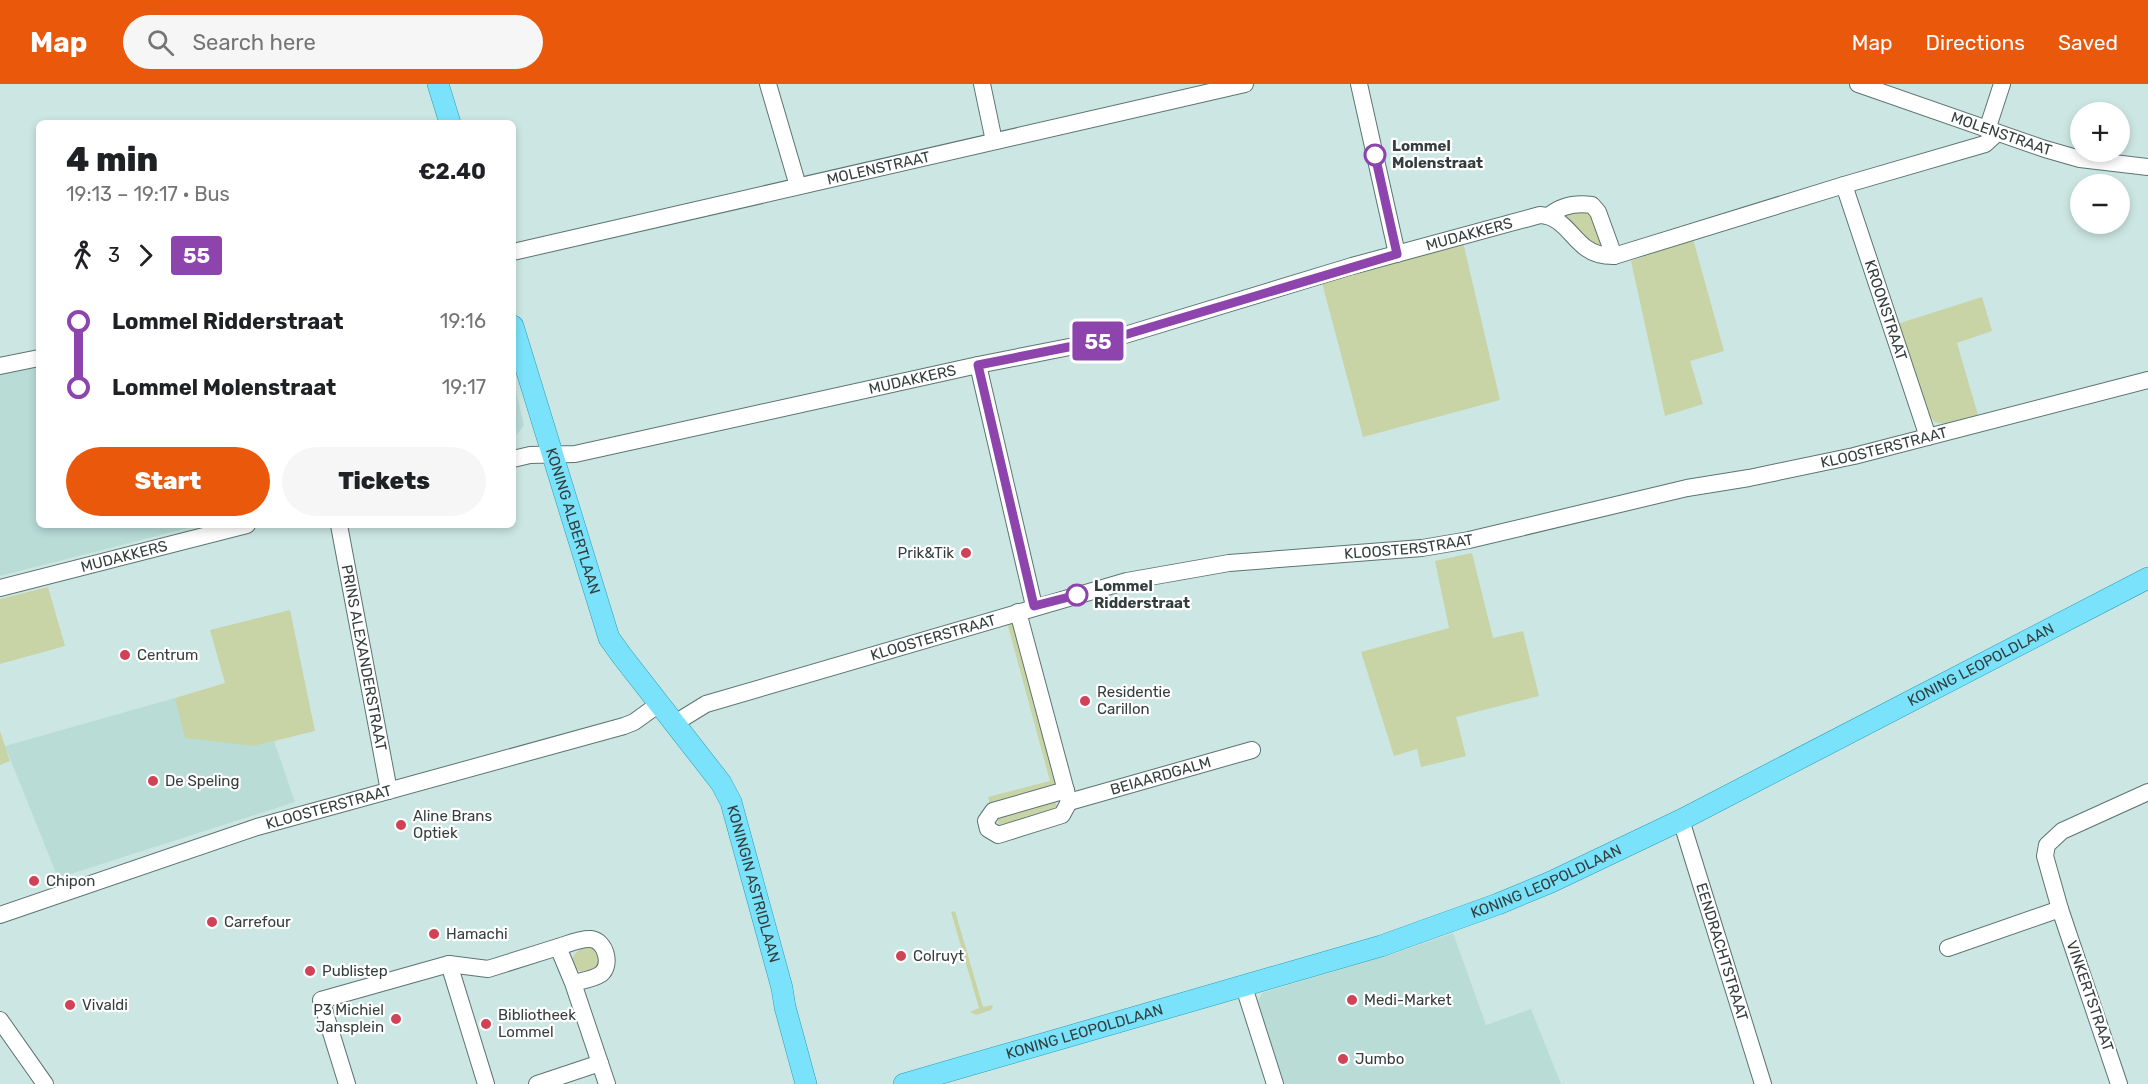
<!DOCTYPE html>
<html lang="en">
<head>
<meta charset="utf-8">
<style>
	:root { --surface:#fff; --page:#f6f6f6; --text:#202124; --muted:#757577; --accent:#ea580c }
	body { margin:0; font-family:Rubik,sans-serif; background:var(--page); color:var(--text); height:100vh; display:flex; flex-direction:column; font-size:22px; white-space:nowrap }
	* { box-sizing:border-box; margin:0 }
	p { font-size:20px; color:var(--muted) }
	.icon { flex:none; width:33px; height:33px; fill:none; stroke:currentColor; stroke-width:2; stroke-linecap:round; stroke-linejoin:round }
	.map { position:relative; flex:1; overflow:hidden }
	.panel { position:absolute; left:36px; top:36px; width:480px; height:408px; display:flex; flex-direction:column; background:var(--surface); border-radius:9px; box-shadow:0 3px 9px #0003 }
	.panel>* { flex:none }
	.badge { padding:0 12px; border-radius:4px; font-size:21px; line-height:39px }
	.buttons { position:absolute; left:2070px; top:18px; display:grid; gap:12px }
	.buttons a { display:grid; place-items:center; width:60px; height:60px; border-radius:50%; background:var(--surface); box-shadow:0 3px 9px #0003; font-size:30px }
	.map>.badge { position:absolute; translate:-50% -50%; box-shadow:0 0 0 3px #fff }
	.legs { display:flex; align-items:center; gap:9px; height:66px; padding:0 30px; font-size:20px }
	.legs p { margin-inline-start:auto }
	.headline { display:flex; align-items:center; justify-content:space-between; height:102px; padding:0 30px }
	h1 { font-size:33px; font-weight:800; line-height:45px }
	.primary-button { display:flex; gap:12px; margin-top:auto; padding:12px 30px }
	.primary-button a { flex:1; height:69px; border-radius:36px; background:var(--accent); color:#fff; font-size:24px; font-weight:800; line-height:69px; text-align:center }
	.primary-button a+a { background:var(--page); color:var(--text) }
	ul { padding:0 30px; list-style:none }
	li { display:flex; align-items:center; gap:21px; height:66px; font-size:22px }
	li i { display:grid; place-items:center; width:9px; height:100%; margin:0 8px; background:currentColor }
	li i::after { content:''; width:15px; height:15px; margin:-8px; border:4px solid; border-radius:50%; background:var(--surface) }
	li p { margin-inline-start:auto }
	li:first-child i { background:linear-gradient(#0000 50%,currentColor 0) }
	li:last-child i { background:linear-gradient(currentColor 50%,#0000 0) }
	header { display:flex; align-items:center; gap:36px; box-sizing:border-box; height:84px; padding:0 30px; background:var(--accent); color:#fff }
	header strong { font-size:28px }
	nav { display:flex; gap:33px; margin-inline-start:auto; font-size:21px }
	.search { width:420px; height:54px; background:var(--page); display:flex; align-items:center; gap:15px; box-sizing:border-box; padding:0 21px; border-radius:33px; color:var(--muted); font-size:22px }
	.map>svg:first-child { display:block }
</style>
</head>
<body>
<header>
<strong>Map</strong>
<div class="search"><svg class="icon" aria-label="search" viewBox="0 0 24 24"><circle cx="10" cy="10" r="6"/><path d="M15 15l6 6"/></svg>Search here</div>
<nav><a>Map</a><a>Directions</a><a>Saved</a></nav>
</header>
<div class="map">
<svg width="2148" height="1000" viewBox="0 0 2148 1000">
	<rect width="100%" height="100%" fill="#cce7e3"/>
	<path fill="#b9dcd7" d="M39,278V441H200L0,492V286Z
		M513,296L524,341L513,356Z
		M175,614L179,624L249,661L254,662L274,657L295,718L58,794L5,662Z
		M1453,849L1486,941L1531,925L1561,1000H1281L1257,919L1262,909L1396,869Z"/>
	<path fill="#c8d3a6" d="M1583,125L1591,129L1605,162L1595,164L1562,134V129Z
		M1693,155L1724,267L1690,277L1703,320L1665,332L1631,177Z
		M1463,158L1500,316L1363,353L1322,199Z
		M1982,213L1992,247L1957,259L1978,331L1945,340L1935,338L1928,330L1897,240Z
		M1472,469L1493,554L1523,547L1539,612L1456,633L1466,672L1421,683L1417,665L1394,672L1361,568L1449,544L1435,477Z
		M48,503L65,562L0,580V515Z
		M290,526L315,647L254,662L185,654L175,614L225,599L210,546Z
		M1010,540L1014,541L1058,702L990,721L988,713L1050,697L1008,542Z
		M0,647L10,677L0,681Z
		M1055,717L1058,725L1006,744L999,742L998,737L1000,731Z
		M955,827L983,923L992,921L993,922L991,926L976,931L970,928L979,924L951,828Z
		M589,861L600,868L597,885L584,889C563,880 573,867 589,861Z"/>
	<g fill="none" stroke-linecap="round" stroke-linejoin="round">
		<defs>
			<g id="minor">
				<path d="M768,0L798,102"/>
				<path d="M982,0L994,57"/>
				<path d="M1359,0L1397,170"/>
				<path id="s1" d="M1858,0L2045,65L2080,75L2148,83"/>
				<path d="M1987,46L2002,0"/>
				<path id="s2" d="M1844,101L1928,353"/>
				<path d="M1550,131C1562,121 1577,119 1592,121L1598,128L1614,172"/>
				<path id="s3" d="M513,168L1245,0"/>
				<path d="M978,281L1034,522"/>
				<path d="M0,282L39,274"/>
				<path id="s4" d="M513,375L530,371L575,370L978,281L1115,254L1352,182L1540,131C1562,132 1570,152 1586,164C1594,170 1604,172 1614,172L1844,101L1985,60L1996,50"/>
				<path id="s5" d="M339,441L389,707"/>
				<path id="s6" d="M0,504L247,441"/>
				<path id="s7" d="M1018,528L1069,718L1252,666"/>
				<path id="s8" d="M675,639L706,620L1127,497L1229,479L1422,464L1469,456L1687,404L1749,394L1854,372L2148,296"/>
				<path d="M1066,706L993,727L986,737L988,745L998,751L1062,731L1069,718"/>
				<path id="s9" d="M1681,736L1763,1000"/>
				<path id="s10" d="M0,831L257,743L624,642L634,638L659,620"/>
				<path d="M1948,864L2060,825"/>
				<path d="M449,880L486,1000"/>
				<path d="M573,899C581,897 594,895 601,890C612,881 606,857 591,855C581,854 568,860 558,863L573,899L607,1000"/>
				<path d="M1244,903L1275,1000"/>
				<path d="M0,936L45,1000"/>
				<path d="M347,1000L321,916L449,880L488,885L558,863"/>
				<path d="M537,1000L600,979"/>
				<path d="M2119,1000L2060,825L2045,772L2047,761L2062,747L2148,708"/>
			</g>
			<g id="major">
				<path d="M438,0L450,39"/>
				<path id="s11" d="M513,242L609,554L622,572L721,699L731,718L782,904L785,923L806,1000"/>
				<path id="s12" d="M904,1000L1381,862L1498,820L1551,798L1681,736L2148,494"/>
			</g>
		</defs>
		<use href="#minor" stroke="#5c7471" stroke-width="18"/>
		<use href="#major" stroke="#299db7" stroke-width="22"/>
		<use href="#minor" stroke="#fff" stroke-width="16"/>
		<use href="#major" stroke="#7be2fb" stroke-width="21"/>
	</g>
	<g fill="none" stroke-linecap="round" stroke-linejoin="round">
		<defs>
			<path id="line-1" d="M1077,511L1034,522L978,281L1114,254L1397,170L1375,71"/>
		</defs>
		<use href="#line-1" stroke="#fff" stroke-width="14"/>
		<use href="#line-1" stroke="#8e44ad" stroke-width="9"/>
	</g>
	<g fill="#fff" stroke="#8e44ad" stroke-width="3">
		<circle cx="1375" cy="71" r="10"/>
		<circle cx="1077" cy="511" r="10"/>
	</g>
	<g fill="#d24256" stroke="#fff" stroke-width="2">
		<circle cx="966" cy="469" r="6"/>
		<circle cx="125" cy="571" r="6"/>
		<circle cx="1085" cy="617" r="6"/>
		<circle cx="153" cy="697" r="6"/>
		<circle cx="401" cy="741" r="6"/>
		<circle cx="34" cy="797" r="6"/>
		<circle cx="212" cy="838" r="6"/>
		<circle cx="434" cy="850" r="6"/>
		<circle cx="901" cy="872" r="6"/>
		<circle cx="310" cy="887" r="6"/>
		<circle cx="1352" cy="916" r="6"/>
		<circle cx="70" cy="921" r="6"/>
		<circle cx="396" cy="935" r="6"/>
		<circle cx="486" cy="940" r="6"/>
		<circle cx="1343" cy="975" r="6"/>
	</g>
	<g text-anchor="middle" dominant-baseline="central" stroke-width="4.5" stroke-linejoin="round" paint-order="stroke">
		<g font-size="15" fill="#343f3d" stroke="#fff">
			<text stroke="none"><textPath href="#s1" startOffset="152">MOLENSTRAAT</textPath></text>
			<text stroke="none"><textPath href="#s3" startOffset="375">MOLENSTRAAT</textPath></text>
			<text stroke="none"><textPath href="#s4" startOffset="984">MUDAKKERS</textPath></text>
			<text stroke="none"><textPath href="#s2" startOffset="132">KROONSTRAAT</textPath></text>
			<text stroke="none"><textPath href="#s4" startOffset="408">MUDAKKERS</textPath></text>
			<text stroke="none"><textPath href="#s8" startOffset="1245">KLOOSTERSTRAAT</textPath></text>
			<text stroke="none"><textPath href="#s11" startOffset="204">KONING ALBERTLAAN</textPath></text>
			<text stroke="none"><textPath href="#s8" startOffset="759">KLOOSTERSTRAAT</textPath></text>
			<text stroke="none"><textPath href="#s6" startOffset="128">MUDAKKERS</textPath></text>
			<text stroke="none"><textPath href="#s8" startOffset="273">KLOOSTERSTRAAT</textPath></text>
			<text stroke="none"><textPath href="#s5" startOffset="135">PRINS ALEXANDERSTRAAT</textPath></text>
			<text stroke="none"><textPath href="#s12" startOffset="1160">KONING LEOPOLDLAAN</textPath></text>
			<text stroke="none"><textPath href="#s7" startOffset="292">BEIAARDGALM</textPath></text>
			<text stroke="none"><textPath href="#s10" startOffset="346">KLOOSTERSTRAAT</textPath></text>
			<text stroke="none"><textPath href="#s12" startOffset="674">KONING LEOPOLDLAAN</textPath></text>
			<text stroke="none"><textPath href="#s11" startOffset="616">KONINGIN ASTRIDLAAN</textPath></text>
			<text stroke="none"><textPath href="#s9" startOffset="138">EENDRACHTSTRAAT</textPath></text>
			<text transform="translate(2090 912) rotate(71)">VINKERTSTRAAT</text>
			<text stroke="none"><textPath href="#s12" startOffset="188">KONING LEOPOLDLAAN</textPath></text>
		</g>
		<g font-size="15" font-weight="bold" fill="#343f3d" stroke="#fff" text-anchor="start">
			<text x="1392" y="62">Lommel<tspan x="1392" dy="17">Molenstraat</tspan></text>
			<text x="1094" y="502">Lommel<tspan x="1094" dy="17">Ridderstraat</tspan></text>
		</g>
		<g font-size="15" fill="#343f3d" stroke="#fff" text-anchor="start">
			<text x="954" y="469" text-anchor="end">Prik&amp;Tik</text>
			<text x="137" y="571">Centrum</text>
			<text x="1097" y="608">Residentie<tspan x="1097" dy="17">Carillon</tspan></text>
			<text x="165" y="697">De Speling</text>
			<text x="413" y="732">Aline Brans<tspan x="413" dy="17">Optiek</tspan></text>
			<text x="46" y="797">Chipon</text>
			<text x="224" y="838">Carrefour</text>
			<text x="446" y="850">Hamachi</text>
			<text x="913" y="872">Colruyt</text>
			<text x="322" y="887">Publistep</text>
			<text x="1364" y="916">Medi-Market</text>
			<text x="82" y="921">Vivaldi</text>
			<text x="384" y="926" text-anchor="end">P3 Michiel<tspan x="384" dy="17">Jansplein</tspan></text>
			<text x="498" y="931">Bibliotheek<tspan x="498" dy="17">Lommel</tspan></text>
			<text x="1355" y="975">Jumbo</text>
		</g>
	</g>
</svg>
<div class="buttons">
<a>+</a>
<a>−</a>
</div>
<b class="badge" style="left:1098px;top:257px;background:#8e44ad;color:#fff">55</b>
<section class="panel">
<div class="headline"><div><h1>4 min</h1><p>19:13 – 19:17 · Bus</p></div><b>€2.40</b></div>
<div class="legs"><svg class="icon" aria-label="walk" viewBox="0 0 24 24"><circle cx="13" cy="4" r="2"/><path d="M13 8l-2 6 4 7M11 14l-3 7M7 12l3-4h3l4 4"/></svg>3<svg class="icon" aria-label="forward" viewBox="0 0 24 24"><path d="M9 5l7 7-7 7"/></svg><b class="badge" style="background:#8e44ad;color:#fff">55</b></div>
<ul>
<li><i style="color:#8e44ad"></i><b>Lommel Ridderstraat</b><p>19:16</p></li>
<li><i style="color:#8e44ad"></i><b>Lommel Molenstraat</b><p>19:17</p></li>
</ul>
<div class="primary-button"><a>Start</a><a>Tickets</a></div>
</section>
</div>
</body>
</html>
